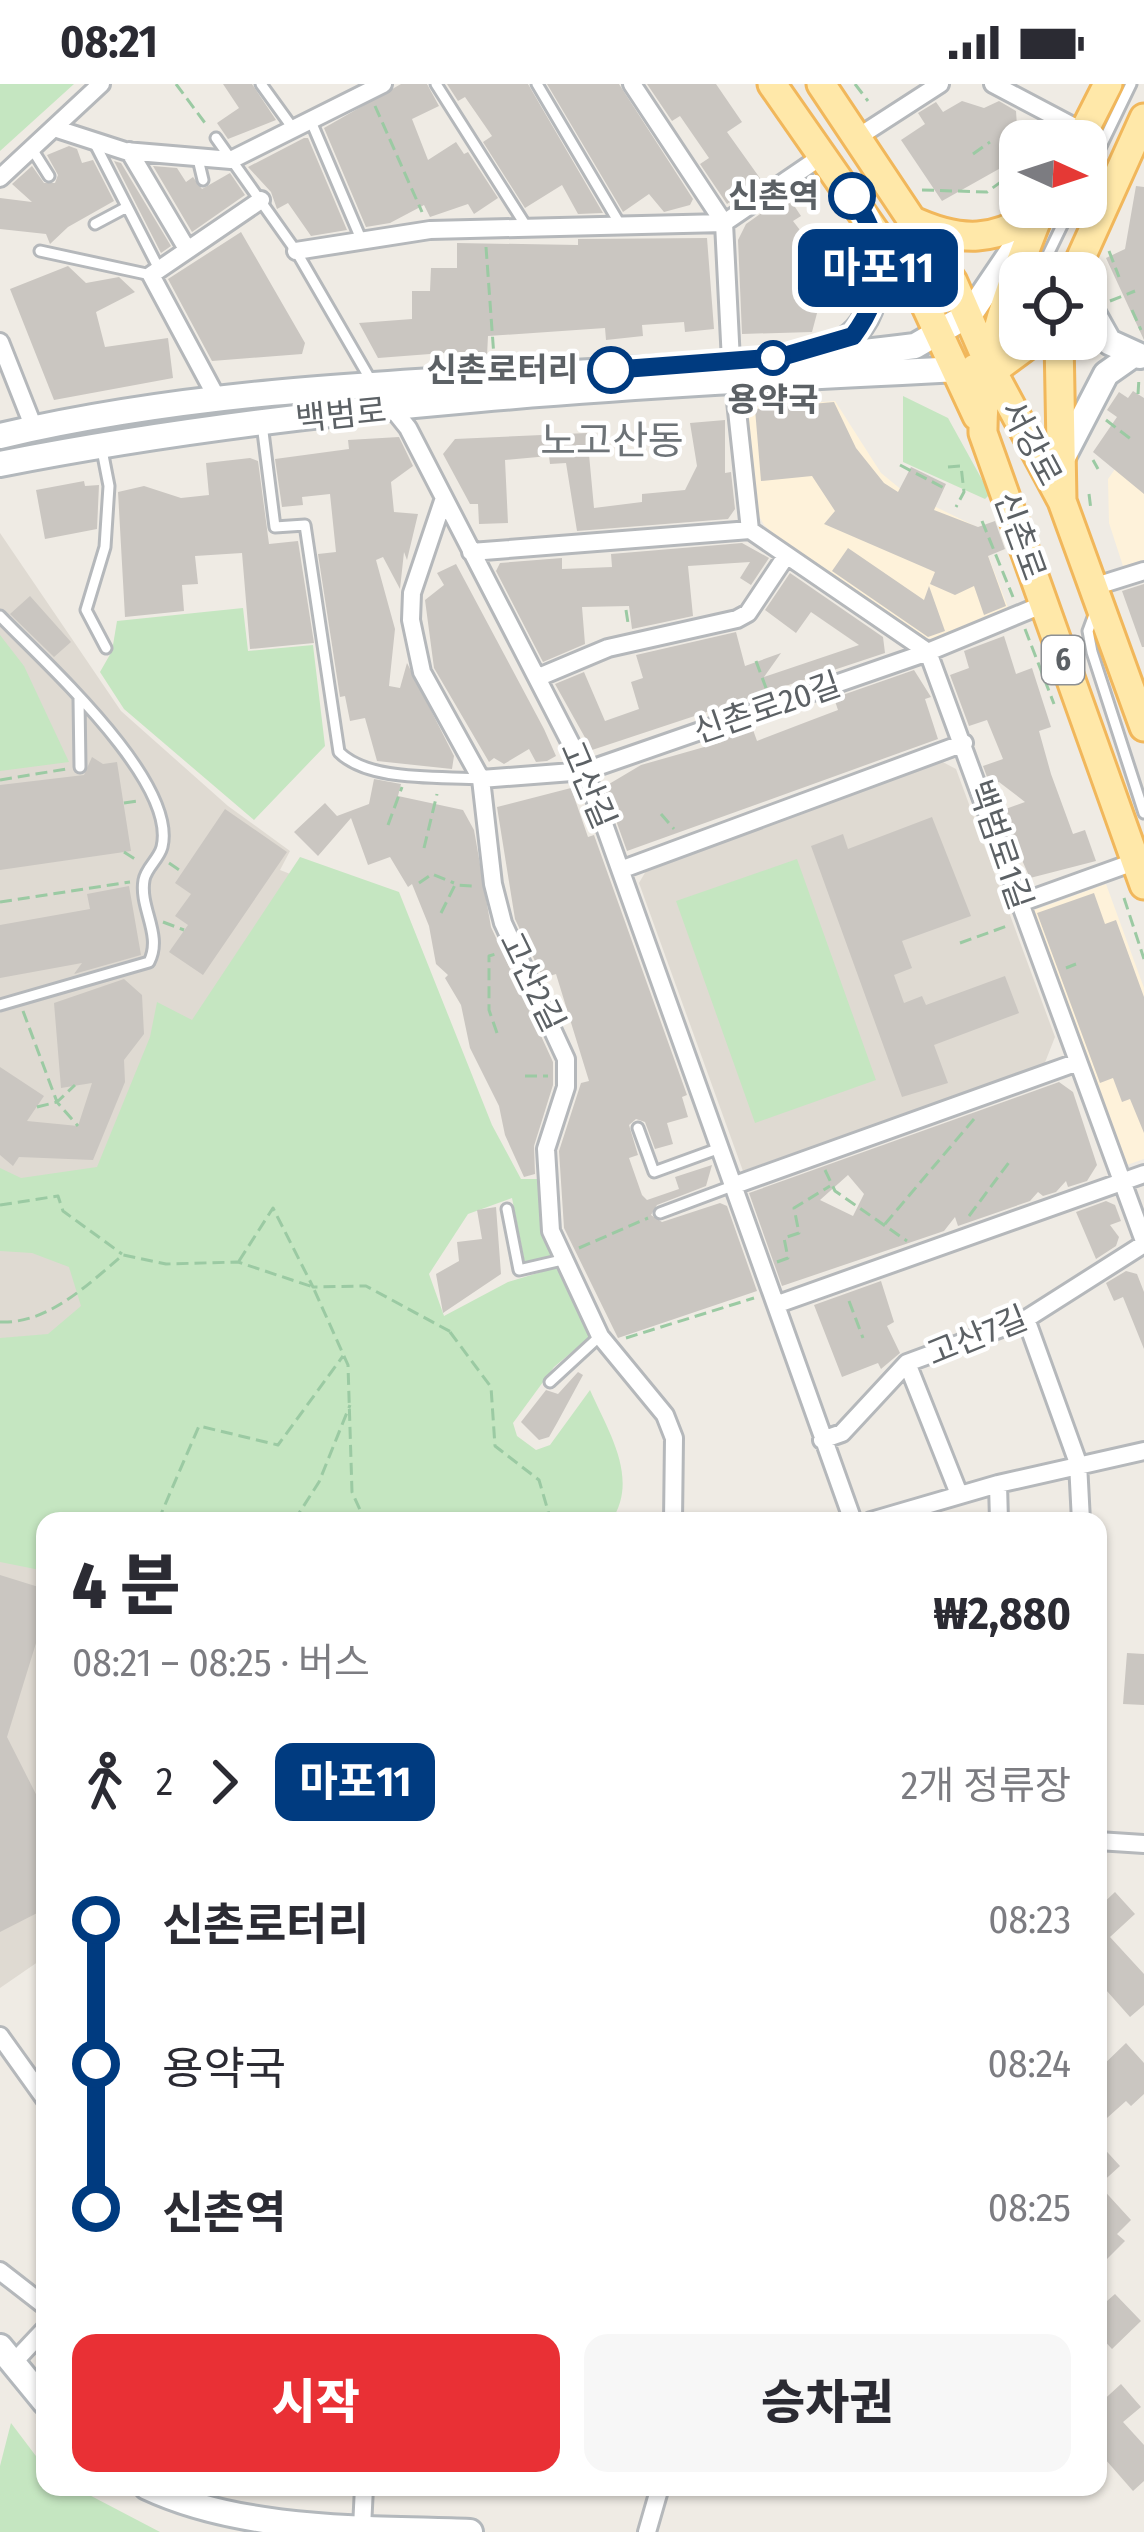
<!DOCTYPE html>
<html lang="ko">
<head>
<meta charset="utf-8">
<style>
	:root { --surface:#fff; --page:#f7f7f7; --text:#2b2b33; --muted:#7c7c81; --accent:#e93035 }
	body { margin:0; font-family:"Fira Sans Condensed","Noto Sans KR",sans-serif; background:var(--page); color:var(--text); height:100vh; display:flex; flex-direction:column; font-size:45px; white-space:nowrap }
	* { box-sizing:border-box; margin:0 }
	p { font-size:39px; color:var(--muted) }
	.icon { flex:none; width:66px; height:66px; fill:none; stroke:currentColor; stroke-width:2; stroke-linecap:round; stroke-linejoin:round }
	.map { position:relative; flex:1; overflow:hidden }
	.side { position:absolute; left:36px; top:1428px; width:1071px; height:984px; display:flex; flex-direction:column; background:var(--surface); border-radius:24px; box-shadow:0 3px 9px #0004 }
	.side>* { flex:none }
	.badge { padding:0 24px; border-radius:18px; font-size:42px; line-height:78px }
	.needle { width:78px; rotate:93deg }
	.controls { position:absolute; left:999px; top:36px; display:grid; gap:24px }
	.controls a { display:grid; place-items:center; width:108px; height:108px; border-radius:24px; background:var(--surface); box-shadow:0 3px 9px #0004; font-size:60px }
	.map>.badge { position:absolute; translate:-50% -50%; box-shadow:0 0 0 6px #fff }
	.legs { display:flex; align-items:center; gap:18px; height:132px; padding:0 36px; font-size:39px }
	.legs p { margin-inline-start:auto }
	.headline { display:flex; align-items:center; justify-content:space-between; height:204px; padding:0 36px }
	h1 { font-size:66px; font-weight:800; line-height:90px }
	.action { display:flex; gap:24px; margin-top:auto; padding:24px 36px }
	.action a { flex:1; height:138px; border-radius:24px; background:var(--accent); color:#fff; font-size:48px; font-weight:800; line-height:138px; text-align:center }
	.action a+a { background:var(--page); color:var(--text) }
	ul { padding:0 36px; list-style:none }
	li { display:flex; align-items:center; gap:42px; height:144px; font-size:45px }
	li i { display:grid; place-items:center; width:18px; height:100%; margin:0 15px; background:currentColor }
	li i::after { content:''; width:30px; height:30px; margin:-15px; border:9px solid; border-radius:50%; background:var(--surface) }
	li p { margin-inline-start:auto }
	li:first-child i { background:linear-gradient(#0000 50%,currentColor 0) }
	li:last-child i { background:linear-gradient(currentColor 50%,#0000 0) }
	.status { display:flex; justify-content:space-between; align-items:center; height:84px; padding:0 60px; background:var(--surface); direction:ltr }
	.status svg { height:33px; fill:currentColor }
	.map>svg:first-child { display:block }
</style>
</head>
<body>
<div class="status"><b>08:21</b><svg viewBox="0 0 49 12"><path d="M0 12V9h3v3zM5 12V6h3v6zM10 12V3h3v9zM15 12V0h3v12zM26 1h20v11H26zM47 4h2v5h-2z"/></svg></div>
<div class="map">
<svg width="1144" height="2448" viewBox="0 0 1144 2448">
	<rect width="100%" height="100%" fill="#efebe4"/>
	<path fill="#fef2da" d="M835,317L881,389L903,407L977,443L1009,526L935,555L919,553L812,485L764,441L756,427L746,324Z
		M1144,344V476L1123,482L1109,439L1108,395Z
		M1106,800L1144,904V1075L1121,1083L1029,828Z"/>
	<path fill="#dfdad2" d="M0,449L121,627L228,722L290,767L280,786L400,833L45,1437V1873L0,1904Z
		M937,675L956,685L1055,953L1044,981L743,1087L639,799L650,780Z"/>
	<path fill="#c5e6c1" d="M0,0H74L0,67Z
		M903,312L948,334L990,410L985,415L903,378Z
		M243,524L248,567L313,561L325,662L254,736L124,625L100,588L112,567L117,537Z
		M0,551L24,582L69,678L0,687Z
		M300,773L399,808L492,1041L521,1095H538L541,1133L554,1173L525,1180L512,1114L468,1130L429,1190L444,1232L508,1198L558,1183L591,1252L554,1283L513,1339L517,1352L536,1366L550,1361L590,1306C608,1347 640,1395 611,1437H45V1487L0,1478V1254L48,1250L81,1222L69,1183L32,1169L0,1167V1084L21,1094L97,1083L150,953L157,918L192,936Z
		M797,775L876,996L755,1039L676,817Z
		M11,2339L45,2384V2403H74L160,2448H0V2382Z"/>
	<path fill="#cac6c1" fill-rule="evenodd" d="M223,0H252L276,36L228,55L217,39L239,24Z
		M401,0H427L439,22L412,35L428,76L456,58L464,70L468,68L498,114L474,130L468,120L430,133L424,121L390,139L366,143L324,44Z
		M447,0H528L603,129L578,130L562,101L525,124L483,58L492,52L465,13L458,17Z
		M547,0H619L693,115L690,121L664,128L649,110L623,128Z
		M647,0H716L742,38L727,48L762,97L727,120L700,80L709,74L680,32L672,37Z
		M962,17L984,24L999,17L1016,27L1017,42L1031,57H1020V73L942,117L901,56L925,40L918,29L936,18L943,28Z
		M304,54H308L347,146L311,152L288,119L277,125L271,108L248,83Z
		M69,62L77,65L82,79L93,76L114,117L68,143L50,160L46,150L0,145V114L32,118L12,100L32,82L44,99H55L58,91L47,71Z
		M114,77L121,79L171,162L161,169Z
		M153,82L177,84L186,98L193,93L202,105L230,89L245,111L192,148Z
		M1136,102L1144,103V256L1106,174L1125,165Z
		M787,111L801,132L793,137L829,184L812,248L742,250L738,156L746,140Z
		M241,148L305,259L302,270L212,277L168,195Z
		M707,154L714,245L685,248L684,238L642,241L643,252L606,256L605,244L488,252L487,272L456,268L378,274L359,239L412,235V207H430L431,184H457V159L578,161V155Z
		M68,182L86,199L119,193L135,208L96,228L105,263L168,254L173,294L54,316L10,205Z
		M1133,307L1144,314V410L1093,368L1117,333L1107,326L1119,308L1128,314Z
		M834,318L856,364L884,399L898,408L911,383L946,400L934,426L978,443L995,437L1005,465L988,472L1006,522L984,531L974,502L955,511L930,500L935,488L824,440L835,427L812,392L761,397L755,325Z
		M725,336V389L731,388L735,425L728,435L577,447L566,379L550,380L549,372L505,376L508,439L479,440L478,420H470L443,370L455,355L587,349L594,424L642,418V410L685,406L697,382L690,339Z
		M399,353L413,382L391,398L394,428L418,430L407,476L404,468L400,505L383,473L376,476L395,545L389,602L400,604L407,579L454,672L452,685L377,677L365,634L350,637L345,612L340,613L318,470L336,468L330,410L302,413L303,421L282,423L275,375L349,365L348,356Z
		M250,374L258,377L269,460L298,457L314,559L250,565L242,469L195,472L198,500L182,501L184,527L125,533L118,408L144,402L181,414L209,411L206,379Z
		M84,397L85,402L99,401L97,445L45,455L36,406Z
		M742,459L769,474L751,501L740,494L750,478L688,482L693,532L632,545L629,522L582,523L585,560L543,578L496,487L500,479L562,474V485L612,483L611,470Z
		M848,464L924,516L929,502L945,547L928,553L832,487Z
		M456,480L544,645L556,672L547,677L536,678L529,665L504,680L494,674L489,678L434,584L425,516L444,501L437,489Z
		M790,489L883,553L885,569L592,666L555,600L584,588L605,637L639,625L631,598L643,594L636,571L736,548L745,582L781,569L764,593L859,561L811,528L796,549L765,526Z
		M1144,500V563H1142L1122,507Z
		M30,512L71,558L54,573L10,530Z
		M1004,552L1016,590L1032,584L1051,643L1039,647L1051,690L1073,750L1085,746L1096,777L1030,794L1000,727L1025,718L999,698L990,701L983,682L1003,675L987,636L969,642L950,591L969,584L964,567Z
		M914,586L931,613L925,615L938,655L627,767L604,703L641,681L722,658L721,653L752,643L757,657L809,637L838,626L834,614Z
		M92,673L103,680L117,678L131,767L0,786V701L84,691Z
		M374,695L401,700L398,712L463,726L474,746L491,843L553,978V1001L534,1062L535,1090L524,1093L505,1051L499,1022L470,964L461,921L445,894L448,891L436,880L429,842L412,800L408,803L390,773L368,781L351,734L318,772L294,748L325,719L337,732L369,720Z
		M571,704L588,753L594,751L687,1011L682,1013L688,1033L667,1039L673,1060L655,1065L645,1038L636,1035L629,1041L638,1071L629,1074L642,1111L647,1116L679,1105L675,1093L712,1081L706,1102L657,1121L651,1131L662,1138L720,1119L727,1122L757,1207L618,1254L564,1144L559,1067L581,999L589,997L556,890L543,894L515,835L497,723Z
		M225,725L287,768L203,891L169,868L188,841L175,832L191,810L175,799Z
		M932,733L971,832L902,857L912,884L894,891L904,919L922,912L926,921L1005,892L1019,929L934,961L948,999L902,1013L811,762L843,750L848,765Z
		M129,802L141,871L74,890L82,879L0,894V841L90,825L87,810Z
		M1094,809L1105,840L1116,836L1144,913V1049L1130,1015L1122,1018L1113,994L1100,999L1037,829Z
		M124,895L142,911L144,950L124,976L125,998L93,1076L19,1073L13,1082L0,1071V983L44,1012L27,1037L78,1042L92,999L61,1004L54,919Z
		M1059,998L1073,1008L1097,1081L1087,1097L1068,1103L1066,1097L1056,1108L1043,1112L1038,1108L1030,1117L958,1142L955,1133L944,1147L782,1202L749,1109ZM848,1091L864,1110L853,1132L820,1116Z
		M1106,1117L1115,1121L1121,1137L1110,1141L1119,1153L1116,1162L1096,1175L1076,1128Z
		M496,1123L501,1190L443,1229L436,1190L459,1177L457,1158L482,1155L477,1126Z
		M1126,1187L1137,1190L1144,1208V1265L1123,1213L1114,1217L1106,1199Z
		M881,1197L894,1238L887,1242L900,1269L881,1285L878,1279L842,1293L814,1221Z
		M578,1288L583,1291L557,1339L549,1353L539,1356L521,1338L546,1306L558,1310Z
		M0,1491L45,1505V1530L7,1653L45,1728V1825L0,1848Z
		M1127,1569L1144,1570V1621L1123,1620Z
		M1115,1808L1135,1830L1110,1853L1144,1890V1921L1130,1933L1098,1897V1824Z
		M1126,1959L1144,1979V2010L1131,2022L1126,2017L1098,2042V1986Z
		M1098,2058L1120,2082L1099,2101L1131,2136L1117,2150L1125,2157L1098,2184Z
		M1098,2207L1107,2217L1115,2210L1141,2237L1112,2265L1098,2250Z
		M1121,2300L1141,2323L1123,2338L1144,2361V2397L1133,2407L1098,2367V2321Z"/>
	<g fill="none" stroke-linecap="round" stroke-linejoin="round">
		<defs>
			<path id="lane" d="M261,0L292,43
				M436,0L526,142
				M537,0L621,142
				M310,35L361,155
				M216,54L296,167L373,300
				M95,60L159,185
				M32,65L49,92
				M198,75L203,96
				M1086,93L1131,0
				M95,140L127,123
				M40,167L151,191
				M1039,189L1071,123
				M262,340L275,443L305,441L339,668C368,698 441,692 481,695
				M102,366L109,402L105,463L86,526L106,564
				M1095,528L1088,547L1092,568L1144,729
				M0,532C43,577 178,697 162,763C159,775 146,784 144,796C139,824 163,851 149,878L0,921
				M79,615L80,683
				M638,1044L654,1088L720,1064
				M507,1125L519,1186L562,1176
				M660,1129L735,1101
				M550,1298L600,1252"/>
			<path id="street" d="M632,0L724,139L731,277
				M993,0L1084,48
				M57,45L125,67L231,76L383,0
				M858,53L940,0
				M129,67L187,165
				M0,94L101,0
				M296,167L430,146L724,139L822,72
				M0,258L34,344
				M734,299L750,446L928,568L1144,1157
				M376,304L408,344L585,687L853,1437
				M217,314L151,191L261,116
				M444,414L412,509L411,536L422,588L481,695L493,800L503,839L566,975V1003L546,1065L551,1147L600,1252L665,1331L674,1354L673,1437
				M471,468L750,446
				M1093,503L1144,487
				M539,593L608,564L737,535L748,529L786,472
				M481,695L585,687L928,568L1044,520
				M623,785L964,659
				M1020,819L1134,778
				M735,1101L1078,978
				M778,1220L1144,1090
				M1026,1235L1078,1379L1081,1437
				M907,1279L959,1410
				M822,1356L842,1349L907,1279L1026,1235L1144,1160
				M998,1400L999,1437
				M871,1437L998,1400L1144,1367
				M1098,1757L1144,1760
				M0,1952L45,2015
				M0,2187L45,2222
				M13,2279L45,2245
				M362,2444L364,2403
				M647,2448L660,2403"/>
			<path id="secondary" d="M1086,217L1109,258L1140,272
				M828,263C879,251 881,187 875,146
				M0,352C295,282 614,301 915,262L970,230L1022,153
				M1064,371L1106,290L1133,271
				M0,380C314,318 639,301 959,285
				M0,2263L45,2318
				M147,2403C243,2448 364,2444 470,2448"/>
			<path id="primary" d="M772,0L924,218L977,332
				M821,0L953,198L990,283L1062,417
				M1079,57L1108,0
				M1042,123C1013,195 982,271 983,349L1144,801
				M911,136C960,159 997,159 1040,126
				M1074,189L1144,34
				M1059,255L1062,417L1144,643
				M975,284L1002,280L1036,255"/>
		</defs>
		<use href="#lane" stroke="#b5b8bb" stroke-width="15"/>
		<use href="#street" stroke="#b5b8bb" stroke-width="22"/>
		<use href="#secondary" stroke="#b3b8bc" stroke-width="30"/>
		<use href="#primary" stroke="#f1b75b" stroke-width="33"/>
		<path stroke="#9bcaa3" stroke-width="3" stroke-dasharray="12 6" stroke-linecap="butt" d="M176,0L208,43
			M855,0L868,17
			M375,22L422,128
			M1041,57L1045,52L1055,57
			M973,70L990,58
			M1005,82L1020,103
			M922,106L987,108L1020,84
			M486,163L494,273
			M1109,167L1119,193
			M1110,217L1135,207
			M1132,226L1141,246
			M1138,310L1139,294
			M1106,336L1132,356
			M1093,376L1098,385
			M900,381L944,404
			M948,383L961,382L964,408L956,423
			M1089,410L1091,426
			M982,437L1013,513
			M626,526L628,539
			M1025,545L1054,620
			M756,577L766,604
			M0,696L66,685
			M124,719L138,717
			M661,730L674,745
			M388,741L402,703
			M424,764L437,710
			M124,768L138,777
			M169,779L182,788
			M419,799L432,790L454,799
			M1124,814L1144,875
			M0,818L130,798
			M441,829L455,801L473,802
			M163,838L184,846
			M960,859L1007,842
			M1066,884L1076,880
			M23,927L57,1018L78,1042
			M497,949L489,926V872L499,869
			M525,992H548
			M37,1023L57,1018L75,1001
			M825,1086L835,1107L907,1157
			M0,1121L58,1112L63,1127L122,1170
			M969,1132L1010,1077
			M885,1140L974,1035
			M579,1164L648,1134
			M239,1177L273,1124L313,1203L366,1202L451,1248
			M777,1178L788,1174L784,1154L799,1149L794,1124L830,1102
			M849,1217L863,1254
			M0,1238C49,1240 88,1200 123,1171L166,1180L238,1178L313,1203L348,1281L352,1408L365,1437
			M450,1248L491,1303L495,1362L539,1396L551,1437
			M626,1254L754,1214
			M158,1437L199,1342L278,1361L343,1272
			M294,1437L319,1398L350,1321"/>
		<use href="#lane" stroke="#fff" stroke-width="9"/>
		<use href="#street" stroke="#fff" stroke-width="16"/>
		<use href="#secondary" stroke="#fff" stroke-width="24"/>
		<use href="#primary" stroke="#ffe8a9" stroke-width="27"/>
	</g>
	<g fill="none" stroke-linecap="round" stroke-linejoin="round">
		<defs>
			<path id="line-1" d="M611,286L781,273L853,252C889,204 885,158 852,112"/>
		</defs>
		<use href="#line-1" stroke="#fff" stroke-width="27"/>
		<use href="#line-1" stroke="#003b80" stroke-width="18"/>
	</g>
	<g fill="#fff" stroke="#003b80" stroke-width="6">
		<circle cx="852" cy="112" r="21"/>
		<circle cx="773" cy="274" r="15"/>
		<circle cx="611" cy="286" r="21"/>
	</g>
	<g text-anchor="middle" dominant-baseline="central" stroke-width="9" stroke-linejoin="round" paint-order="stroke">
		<rect fill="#fff" stroke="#8d9093" stroke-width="3" x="1042" y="552" width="42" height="48" rx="9"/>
		<g font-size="30" font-weight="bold" fill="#5c6165">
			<text x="1063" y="576">6</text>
		</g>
		<g font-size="33" font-weight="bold" fill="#5c6165" stroke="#fff" text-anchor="end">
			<text x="819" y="112">신촌역</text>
			<text x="578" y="286">신촌로터리</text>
			<text x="773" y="316" text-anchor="middle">용약국</text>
		</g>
		<g font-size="33" fill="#5c6165" stroke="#fff">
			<text transform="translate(341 331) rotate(-6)">백범로</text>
			<text transform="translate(1031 359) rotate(62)">서강로</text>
			<text transform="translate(1020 452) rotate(70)">신촌로</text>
			<text transform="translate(767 624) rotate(-19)">신촌로20길</text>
			<text transform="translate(588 701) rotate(67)">고산길</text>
			<text transform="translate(1000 761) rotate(71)">백범로1길</text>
			<text transform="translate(532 898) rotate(64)">고산2길</text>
			<text transform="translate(977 1252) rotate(-22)">고산7길</text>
		</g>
		<g font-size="39" fill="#6d7377" stroke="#fff">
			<text x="612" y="357">노고산동</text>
		</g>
	</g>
</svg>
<div class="controls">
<a><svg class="needle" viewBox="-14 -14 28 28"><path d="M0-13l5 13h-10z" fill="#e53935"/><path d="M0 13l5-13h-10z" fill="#7c7c81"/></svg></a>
<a><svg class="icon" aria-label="locate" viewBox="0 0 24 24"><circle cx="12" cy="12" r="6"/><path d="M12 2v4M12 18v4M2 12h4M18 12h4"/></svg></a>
</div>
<b class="badge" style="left:878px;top:184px;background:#003b80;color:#fff">마포11</b>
<section class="side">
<div class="headline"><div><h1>4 분</h1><p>08:21 – 08:25 · 버스</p></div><b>₩2,880</b></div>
<div class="legs"><svg class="icon" aria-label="walk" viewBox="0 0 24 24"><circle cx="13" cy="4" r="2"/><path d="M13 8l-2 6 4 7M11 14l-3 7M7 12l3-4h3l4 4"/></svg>2<svg class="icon" aria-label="forward" viewBox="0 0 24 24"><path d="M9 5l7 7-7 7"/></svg><b class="badge" style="background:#003b80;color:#fff">마포11</b><p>2개 정류장</p></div>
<ul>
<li><i style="color:#003b80"></i><b>신촌로터리</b><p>08:23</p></li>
<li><i style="color:#003b80"></i><span>용약국</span><p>08:24</p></li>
<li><i style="color:#003b80"></i><b>신촌역</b><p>08:25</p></li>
</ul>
<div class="action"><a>시작</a><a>승차권</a></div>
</section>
</div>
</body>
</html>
